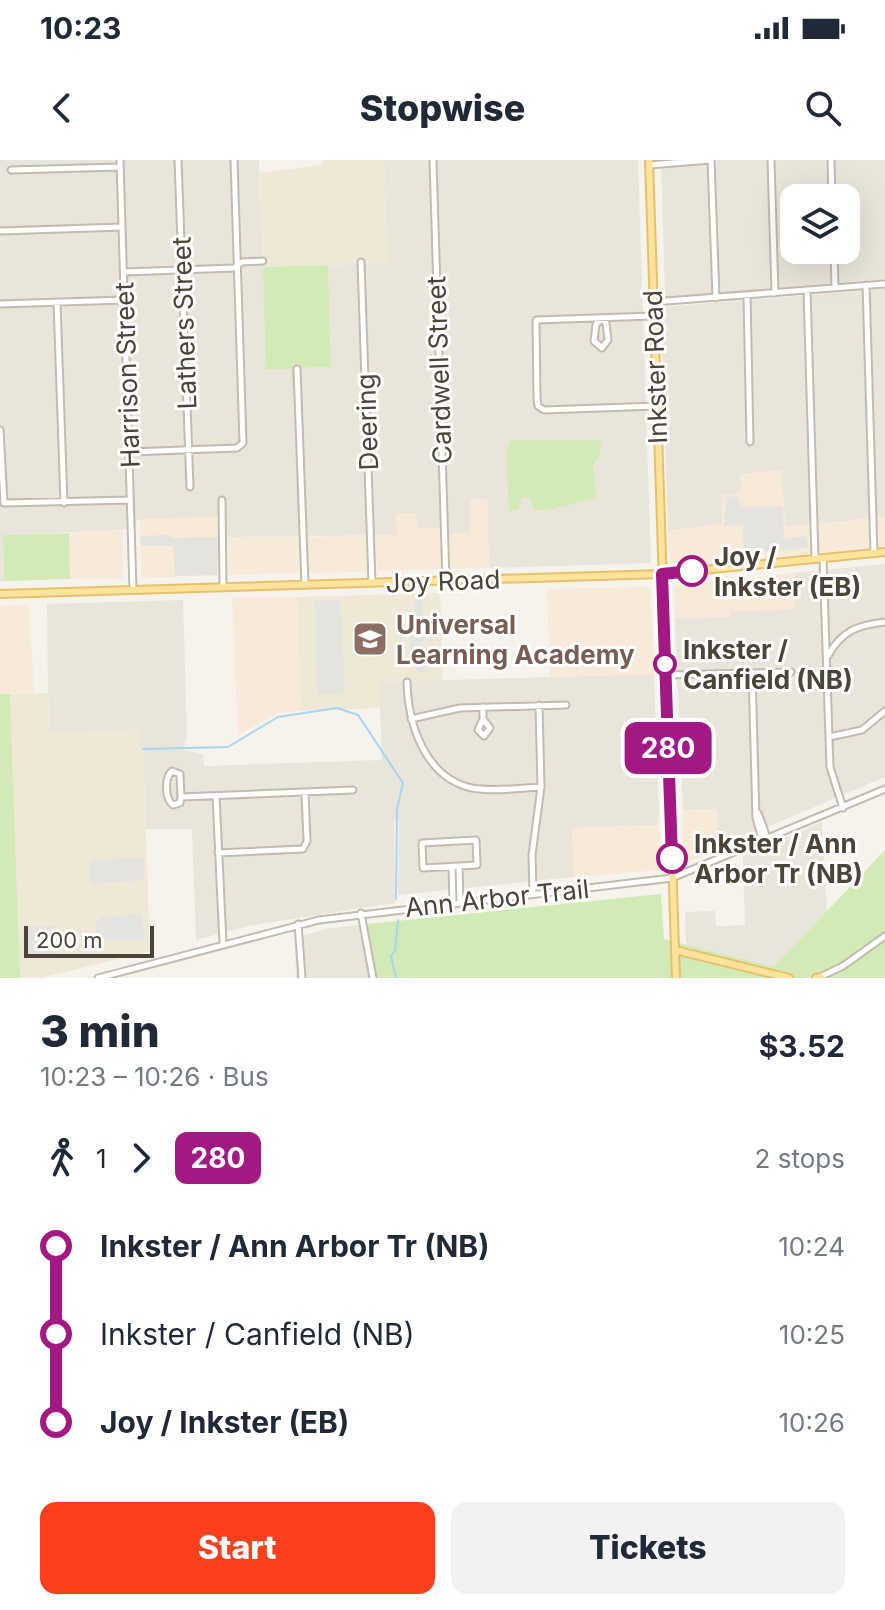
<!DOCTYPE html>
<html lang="en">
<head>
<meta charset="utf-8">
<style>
	:root { --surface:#fff; --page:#f2f2f3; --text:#1f2937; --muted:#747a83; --accent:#fc3f1d }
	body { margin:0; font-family:Inter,sans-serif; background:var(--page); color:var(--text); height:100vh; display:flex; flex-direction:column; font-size:30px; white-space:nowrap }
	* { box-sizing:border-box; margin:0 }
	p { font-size:26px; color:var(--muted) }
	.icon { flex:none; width:44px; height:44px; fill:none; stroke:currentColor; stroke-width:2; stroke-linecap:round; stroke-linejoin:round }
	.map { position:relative; height:818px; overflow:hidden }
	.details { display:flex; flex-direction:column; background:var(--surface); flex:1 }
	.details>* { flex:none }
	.badge { padding:0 16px; border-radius:12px; font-size:28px; line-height:52px }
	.buttons { position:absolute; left:780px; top:24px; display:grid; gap:16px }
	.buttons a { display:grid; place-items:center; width:80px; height:80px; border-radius:16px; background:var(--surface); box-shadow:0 8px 32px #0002; font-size:40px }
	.scale { position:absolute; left:24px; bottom:20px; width:130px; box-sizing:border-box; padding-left:8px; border:4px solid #4b4439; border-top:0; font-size:22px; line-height:28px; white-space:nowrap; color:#4b4439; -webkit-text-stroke:6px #fff; paint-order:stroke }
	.map>.badge { position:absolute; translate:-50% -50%; box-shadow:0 0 0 4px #fff }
	.legs { display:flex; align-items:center; gap:12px; height:88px; padding:0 40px; font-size:26px }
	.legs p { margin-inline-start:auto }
	.overview { display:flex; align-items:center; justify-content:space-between; height:136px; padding:0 40px }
	h1 { font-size:44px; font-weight:800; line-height:60px }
	.cta { display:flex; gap:16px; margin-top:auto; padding:16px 40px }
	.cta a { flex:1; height:92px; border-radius:16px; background:var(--accent); color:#fff; font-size:32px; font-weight:800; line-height:92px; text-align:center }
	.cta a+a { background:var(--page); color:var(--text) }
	ul { padding:0 40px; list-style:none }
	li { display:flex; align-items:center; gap:28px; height:88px; font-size:30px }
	li i { display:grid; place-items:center; width:12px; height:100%; margin:0 10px; background:currentColor }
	li i::after { content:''; width:20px; height:20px; margin:-10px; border:6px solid; border-radius:50%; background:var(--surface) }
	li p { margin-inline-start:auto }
	li:first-child i { background:linear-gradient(#0000 50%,currentColor 0) }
	li:last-child i { background:linear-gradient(currentColor 50%,#0000 0) }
	.status { display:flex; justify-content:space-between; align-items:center; height:56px; padding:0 40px; background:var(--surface); direction:ltr }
	.status svg { height:22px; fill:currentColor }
	header { display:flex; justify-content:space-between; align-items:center; height:104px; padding:0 40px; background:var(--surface); font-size:36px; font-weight:800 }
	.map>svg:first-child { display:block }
</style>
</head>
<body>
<div class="status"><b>10:23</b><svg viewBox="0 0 49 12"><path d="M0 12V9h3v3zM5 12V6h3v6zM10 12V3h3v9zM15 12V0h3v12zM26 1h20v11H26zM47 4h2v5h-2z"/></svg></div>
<header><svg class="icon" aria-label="back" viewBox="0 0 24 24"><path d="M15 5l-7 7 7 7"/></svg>Stopwise<svg class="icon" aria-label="search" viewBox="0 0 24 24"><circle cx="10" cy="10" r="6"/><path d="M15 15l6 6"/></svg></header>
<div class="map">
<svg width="885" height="818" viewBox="0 0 885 818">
	<rect width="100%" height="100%" fill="#f6f3ec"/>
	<path fill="#eae5da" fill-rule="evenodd" d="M0,0H259L267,209L331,207L328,105L387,103L384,0H638L651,403L489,408L487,339H470V373L449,374L441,368L416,369V354L397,355V375L228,377L222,357L138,360L123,370L3,375L4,421L0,422Z
		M661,0H885V119L665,137ZM794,38H846V90H794Z
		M885,129V357L785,367L781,310L741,333L722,364L668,371L661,147Z
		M885,404V617L718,688L717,649L683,650L675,458L729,457V451L794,449V413Z
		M183,440L187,578L183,590L203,594L204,606L382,600L379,522L654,514L659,665L572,668L574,717L398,735L399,661L394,660L395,743L248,766L196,780L192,669H146L143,589L50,572L48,533L47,444Z
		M822,662L827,751L774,808L686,785L685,752L715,751L716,766L745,765L743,696Z
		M367,764L376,818H296L295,778L326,769Z"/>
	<path fill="#f7ead8" d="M782,310L785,367L885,357V386L674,407L670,405L668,371L722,364V335L741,333L740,314Z
		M470,339H487L489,408L451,409L449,374L470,373Z
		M416,353L417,369L441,368L442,409L377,411L375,375H397L396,354Z
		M218,357L220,415L141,418L140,359Z
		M123,370V419H70L69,373Z
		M366,376L367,412L308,413L307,377Z
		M228,377H300L301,413L228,415Z
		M794,413L795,449L730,451V457L675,458L674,426Z
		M650,427L654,514L550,517L547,429Z
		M232,437H297L301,551L279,552L238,575Z
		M29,445L34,533L0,534V446Z
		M717,649L718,688L683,704V650Z
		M659,665L661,710L574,717L572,668Z"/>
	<path fill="#efe8d6" d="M323,0H384L388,103L263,107L260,13L322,5Z
		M440,433L443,521L380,522L381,548L301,551L297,437Z
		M48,533L50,572L139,569L140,588L143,589L150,791L41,818H20L10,534Z"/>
	<path fill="#d2eab5" d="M328,105L331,207L297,208L298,228H292L291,209H266L263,107Z
		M511,280H601L599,298L593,305L596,337L550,350H534L529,337L522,338L518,350L509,351L506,291Z
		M69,373L70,419L4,421L3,375Z
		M0,534H10L20,818H0Z
		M885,690V818H376L367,764L661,734L664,779L774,807Z"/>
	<path fill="#e5e3e0" d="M737,336L742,347L783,346L784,379L807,376L808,388L744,394L743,365L724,366L727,337Z
		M170,375L171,378L218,377L217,415L175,416L173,386H141L140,376Z
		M415,439H421L423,504L427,505V512H417V501H411L410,480L414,479L411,477L410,451L415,450Z
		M340,440L345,529L341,534L317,535L315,441Z
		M143,698L144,720L90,724V700Z
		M142,754L144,780L96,781V764L102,757Z
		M56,766L57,796L28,797L27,767Z"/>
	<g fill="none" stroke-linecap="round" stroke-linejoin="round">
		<path stroke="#a9d4f2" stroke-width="2" d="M143,589L228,587L278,557L337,548L358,555L403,623L397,649L396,739
			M396,818L391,796L395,791L398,760"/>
		<defs>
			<path id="minor" d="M120,0L133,430
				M178,0L190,327
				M433,0L446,421
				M711,0L716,138
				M771,0L775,133
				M831,0L832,38
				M649,5L711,0
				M11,10L120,7
				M0,71L122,67
				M834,90L835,128
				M361,102L372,423
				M124,112L234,108L242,102L263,101
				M866,125L874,393
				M807,130L815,399
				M747,135L750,282
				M57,142L64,343
				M653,142L885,124
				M0,144L124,140
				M653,156L536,160L537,239L538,246L544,250L656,246
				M601,158L606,163L608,180L602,188L594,181L596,164L601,160
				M297,209L305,425
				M0,270L4,343L130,340
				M129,292L237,288L243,283L234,0
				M222,340L223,427
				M823,398L830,607L843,648
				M828,496C841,471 858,465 885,462
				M752,513L756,658L763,682
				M666,515L791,512
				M407,522C408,564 425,618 472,628C494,632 519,628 541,627
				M483,547V559L478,570L484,576L490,568L483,559
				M411,559L460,548L566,545
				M829,577L862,570L885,551
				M216,636L223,783
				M181,637L180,614L172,611C164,618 165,639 173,645L180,643L181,637L353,630
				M758,653L768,680
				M476,680L477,705L423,708L422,683Z
				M218,693L303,689L307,681L305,633
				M459,706L460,742
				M452,707L453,743
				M533,734L532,695L541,627L539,545
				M361,753L373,818
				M298,764L302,818
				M98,818L319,760L672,718L885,629
				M818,818L843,806L885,776"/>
			<path id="major" d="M649,0L676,818
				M0,434L662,414L885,392
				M675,790L789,818
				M816,818L821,817"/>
		</defs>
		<use href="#minor" stroke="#c2bbae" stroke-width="9"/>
		<use href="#major" stroke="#e6c16a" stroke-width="10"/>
		<use href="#minor" stroke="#fff" stroke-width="5"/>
		<use href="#major" stroke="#ffe39c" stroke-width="6"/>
	</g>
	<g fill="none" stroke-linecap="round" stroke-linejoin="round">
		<defs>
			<path id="line-1" d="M672,698L662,414L692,411"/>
		</defs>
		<use href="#line-1" stroke="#fff" stroke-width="18"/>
		<use href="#line-1" stroke="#a31984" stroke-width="12"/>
	</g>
	<defs>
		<symbol id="school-square" viewBox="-11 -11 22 22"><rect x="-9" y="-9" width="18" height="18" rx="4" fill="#8d6e63" stroke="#fff"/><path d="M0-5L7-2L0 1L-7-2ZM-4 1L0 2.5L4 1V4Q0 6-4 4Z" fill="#fff"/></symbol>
	</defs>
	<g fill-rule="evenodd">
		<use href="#school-square" x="350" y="459" width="40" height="40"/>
	</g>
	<g fill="#fff" stroke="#a31984" stroke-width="4">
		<circle cx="692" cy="411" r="14"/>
		<circle cx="665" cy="504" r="10"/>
		<circle cx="672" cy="698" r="14"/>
	</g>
	<g text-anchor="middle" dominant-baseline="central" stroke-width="6" stroke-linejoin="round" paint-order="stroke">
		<g font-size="26" fill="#4b4439" stroke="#fff">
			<text transform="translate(184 163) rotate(-92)">Lathers Street</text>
			<text transform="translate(655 207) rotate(-92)">Inkster Road</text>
			<text transform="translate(439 210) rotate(-92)">Cardwell Street</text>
			<text transform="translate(127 215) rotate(-92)">Harrison Street</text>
			<text transform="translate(367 262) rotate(-92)">Deering</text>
			<text transform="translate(443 421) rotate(-2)">Joy Road</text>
			<text transform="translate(497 738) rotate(-6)">Ann Arbor Trail</text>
		</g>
		<g font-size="26" font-weight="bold" fill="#4b4439" stroke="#fff" text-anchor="start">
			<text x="714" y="396">Joy /<tspan x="714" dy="30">Inkster (EB)</tspan></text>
			<text x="683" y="489">Inkster /<tspan x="683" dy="30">Canfield (NB)</tspan></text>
			<text x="694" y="683">Inkster / Ann<tspan x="694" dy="30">Arbor Tr (NB)</tspan></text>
		</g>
		<g font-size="26" font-weight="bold" fill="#785e54" stroke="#fff" text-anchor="start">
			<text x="396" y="464">Universal<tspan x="396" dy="30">Learning Academy</tspan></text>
		</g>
	</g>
</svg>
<div class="buttons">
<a><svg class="icon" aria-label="layers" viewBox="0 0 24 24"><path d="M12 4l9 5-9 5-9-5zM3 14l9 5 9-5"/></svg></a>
</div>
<div class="scale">200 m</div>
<b class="badge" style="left:668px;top:588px;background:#a31984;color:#fff">280</b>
</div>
<section class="details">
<div class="overview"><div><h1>3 min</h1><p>10:23 – 10:26 · Bus</p></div><b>$3.52</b></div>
<div class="legs"><svg class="icon" aria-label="walk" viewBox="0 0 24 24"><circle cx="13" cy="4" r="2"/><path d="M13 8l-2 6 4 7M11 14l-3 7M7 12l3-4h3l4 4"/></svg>1<svg class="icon" aria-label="forward" viewBox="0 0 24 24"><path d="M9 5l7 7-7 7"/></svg><b class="badge" style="background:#a31984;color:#fff">280</b><p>2 stops</p></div>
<ul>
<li><i style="color:#a31984"></i><b>Inkster / Ann Arbor Tr (NB)</b><p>10:24</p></li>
<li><i style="color:#a31984"></i><span>Inkster / Canfield (NB)</span><p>10:25</p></li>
<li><i style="color:#a31984"></i><b>Joy / Inkster (EB)</b><p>10:26</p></li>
</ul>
<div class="cta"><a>Start</a><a>Tickets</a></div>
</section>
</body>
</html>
